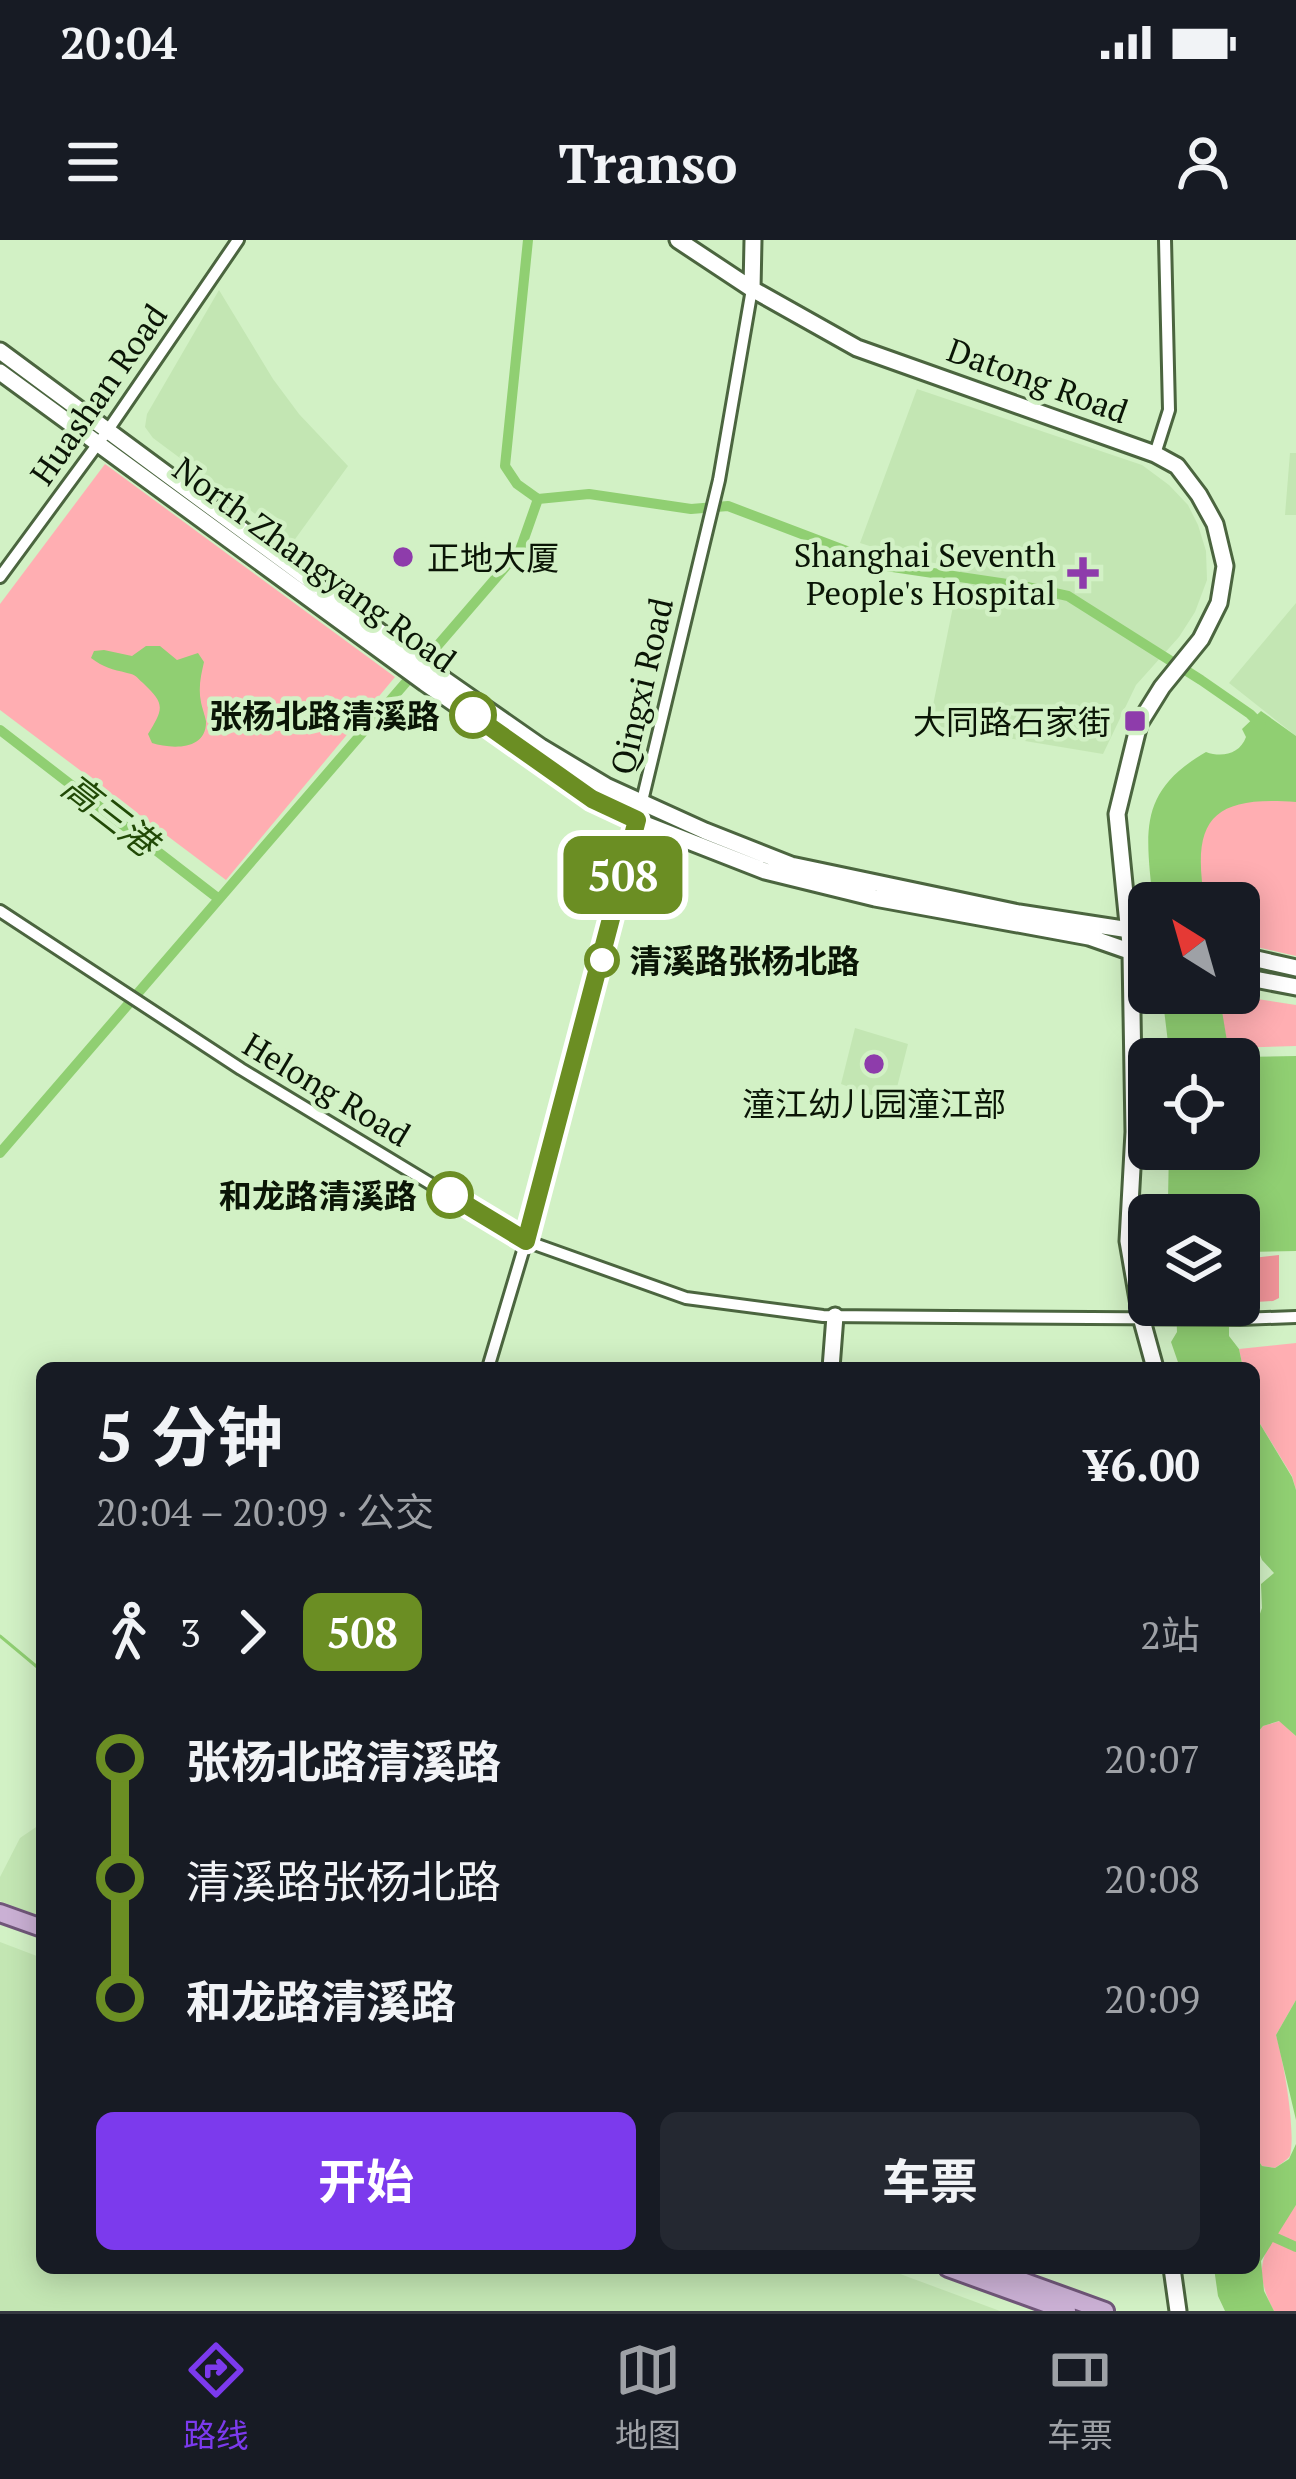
<!DOCTYPE html>
<html lang="zh">
<head>
<meta charset="utf-8">
<style>
	:root { --surface:#171b24; --page:#242831; --text:#f1f3f6; --muted:#9ea1a6; --line:#363941; --accent:#7c3aed }
	body { margin:0; font-family:"PT Serif","Noto Sans SC",serif; background:var(--page); color:var(--text); height:100vh; display:flex; flex-direction:column; font-size:45px; white-space:nowrap }
	* { box-sizing:border-box; margin:0 }
	p { font-size:39px; color:var(--muted) }
	.icon { flex:none; width:66px; height:66px; fill:none; stroke:currentColor; stroke-width:2; stroke-linecap:round; stroke-linejoin:round }
	.map { position:relative; flex:1; overflow:hidden }
	.details { position:absolute; left:36px; top:1122px; width:1224px; height:912px; display:flex; flex-direction:column; background:var(--surface); border-radius:18px; box-shadow:0 6px 30px #0003 }
	.details>* { flex:none }
	.badge { padding:0 24px; border-radius:18px; font-size:42px; line-height:78px }
	.needle { width:78px; rotate:323deg }
	.controls { position:absolute; left:1128px; top:642px; display:grid; gap:24px }
	.controls a { display:grid; place-items:center; width:132px; height:132px; border-radius:18px; background:var(--surface); box-shadow:0 6px 30px #0003; font-size:60px }
	.map>.badge { position:absolute; translate:-50% -50%; box-shadow:0 0 0 6px #fff }
	.legs { display:flex; align-items:center; gap:18px; height:132px; padding:0 60px; font-size:39px }
	.legs p { margin-inline-start:auto }
	.headline { display:flex; align-items:center; justify-content:space-between; height:204px; padding:0 60px }
	h1 { font-size:66px; font-weight:700; line-height:90px }
	.primary-button { display:flex; gap:24px; margin-top:auto; padding:24px 60px }
	.primary-button a { flex:1; height:138px; border-radius:18px; background:var(--accent); color:#fff; font-size:48px; font-weight:700; line-height:138px; text-align:center }
	.primary-button a+a { background:var(--page); color:var(--text) }
	ul { padding:0 60px; list-style:none }
	li { display:flex; align-items:center; gap:42px; height:120px; font-size:45px }
	li i { display:grid; place-items:center; width:18px; height:100%; margin:0 15px; background:currentColor }
	li i::after { content:''; width:30px; height:30px; margin:-15px; border:9px solid; border-radius:50%; background:var(--surface) }
	li p { margin-inline-start:auto }
	li:first-child i { background:linear-gradient(#0000 50%,currentColor 0) }
	li:last-child i { background:linear-gradient(currentColor 50%,#0000 0) }
	.status { display:flex; justify-content:space-between; align-items:center; height:84px; padding:0 60px; background:var(--surface); direction:ltr }
	.status svg { height:33px; fill:currentColor }
	header { display:flex; justify-content:space-between; align-items:center; height:156px; padding:0 60px; background:var(--surface); font-size:54px; font-weight:700 }
	.tab-bar { display:flex; justify-content:space-around; align-items:center; height:168px; border-top:3px solid var(--line); background:var(--surface); font-size:33px; color:var(--muted) }
	.tab-bar a { display:grid; justify-items:center; gap:6px }
	.tab-bar .current { color:var(--accent) }
	.map>svg:first-child { display:block }
</style>
</head>
<body>
<div class="status"><b>20:04</b><svg viewBox="0 0 49 12"><path d="M0 12V9h3v3zM5 12V6h3v6zM10 12V3h3v9zM15 12V0h3v12zM26 1h20v11H26zM47 4h2v5h-2z"/></svg></div>
<header><svg class="icon" aria-label="menu" viewBox="0 0 24 24"><path d="M4 6h16M4 12h16M4 18h16"/></svg>Transo<svg class="icon" aria-label="person" viewBox="0 0 24 24"><circle cx="12" cy="8" r="4"/><path d="M4 21q1-7 8-7t8 7"/></svg></header>
<div class="map">
<svg width="1296" height="2071" viewBox="0 0 1296 2071">
	<rect width="100%" height="100%" fill="#d2f1c5"/>
	<path fill="#c3e6b3" d="M219,50L273,139L299,174L348,226L293,302L153,198L145,187L147,174Z
		M917,149L1142,225L1169,245L1188,265L1198,285L1206,311L1207,340L1195,372L1179,397L1136,445L1103,514L929,485L961,327L914,320L860,303Z
		M1290,213H1296V275H1285Z
		M1296,363V496L1229,443Z
		M855,788L908,804L893,863L841,844Z
		M42,1583V1677L0,1661V1637L20,1598Z
		M0,1702L42,1718V2028H884L1000,2071H0Z"/>
	<path fill="#ffaeb2" d="M105,224L395,437L226,640L0,470V364Z
		M1296,548V716L1239,703V663H1185L1203,569Z
		M1218,753L1296,765V806L1228,808Z
		M1296,1103V1250L1292,1236L1254,1174V1128H1243L1239,1109Z
		M1280,1481L1296,1496V1760L1276,1795C1284,1823 1296,1891 1290,1916C1287,1920 1279,1925 1275,1928L1262,1926L1254,1914V1497L1263,1486Z
		M1296,1965V2071H1274C1248,2022 1268,2006 1296,1965Z"/>
	<path fill="#f2959a" d="M1279,1015V1058L1273,1061L1239,1063L1244,1019Z"/>
	<path fill="#90cf72" d="M146,406H160L177,420L198,413L204,422C201,435 198,448 201,462C201,464 206,479 206,481C207,511 171,509 152,503L148,494C164,468 165,464 143,443C136,437 137,435 127,433C112,429 104,428 91,418L94,411L104,410L132,416Z
		M1261,471L1296,496V562C1210,555 1191,581 1205,663H1153C1146,592 1137,552 1206,512C1222,518 1240,514 1246,497L1242,489Z
		M1162,753H1219L1228,807L1236,808L1237,817L1296,816V1011L1245,1012L1243,1041L1239,1046V975H1178L1180,964L1168,959L1169,909H1239V819H1170Z
		M1176,1065H1229V1096L1239,1109L1243,1128H1180L1171,1102L1177,1092Z
		M1254,1174L1292,1237L1296,1250V1496L1279,1481L1263,1486L1254,1497V1391L1262,1368L1261,1344L1274,1333L1262,1320L1254,1299Z
		M1296,1760V1880L1276,1795Z
		M1296,1904V1965L1261,2021L1264,2051L1274,2071H1225L1218,2056L1214,2028H1254V1914L1262,1926L1275,1928L1289,1919Z"/>
	<g fill="none" stroke-linecap="round" stroke-linejoin="round">
		<path stroke="#90cf72" stroke-width="3" d="M0,1396L42,1431"/>
		<path stroke="#90cf72" stroke-width="10" d="M528,0L505,226L517,244L538,259L589,254L691,269L728,266L886,326L1027,347L1068,356L1201,440L1250,474L1261,485
			M0,490L219,659
			M0,913L520,310L538,259
			M1254,1988L1296,2007"/>
		<defs>
			<path id="street" d="M1155,214L1169,170L1165,0
				M0,337L108,190L238,0
				M0,671L241,829L507,990L526,1001L686,1058L823,1076L1240,1079L1296,1077
				M488,1128L526,1001L642,561L719,240L752,49"/>
			<path id="secondary" d="M678,0L752,49L857,108L1155,214L1177,226L1199,255L1215,284L1225,326L1219,363L1201,399L1162,447L1139,484L1117,574L1131,714L1134,892L1128,1001L1141,1077L1155,1128
				M752,49L753,0
				M0,111L445,440L541,507L606,546L705,591L791,625L1019,673L1149,693
				M0,132L425,443L592,559L637,581L765,631L875,658L1089,697L1149,718
				M1239,715L1296,728
				M1239,736L1296,747
				M831,1128L835,1076
				M1172,2028L1178,2071"/>
			<path id="primary" d="M0,1673L42,1688
				M948,2028L1067,2071
				M986,2028L1105,2071"/>
		</defs>
		<use href="#street" stroke="#4b653f" stroke-width="16"/>
		<use href="#secondary" stroke="#4b653f" stroke-width="21"/>
		<use href="#primary" stroke="#705779" stroke-width="22"/>
		<use href="#street" stroke="#fff" stroke-width="10"/>
		<use href="#secondary" stroke="#fff" stroke-width="15"/>
		<use href="#primary" stroke="#cab0d4" stroke-width="16"/>
	</g>
	<g fill="none" stroke-linecap="round" stroke-linejoin="round">
		<defs>
			<path id="line-1" d="M450,955L526,1001L637,580L592,559L473,475"/>
		</defs>
		<use href="#line-1" stroke="#fff" stroke-width="27"/>
		<use href="#line-1" stroke="#6b8e23" stroke-width="18"/>
	</g>
	<g fill="#8e3cab" stroke="#d2f1c5" stroke-width="4.5">
		<circle cx="403" cy="317" r="12"/>
		<path d="M1077 315h12v12h12v12h-12v12h-12v-12h-12v-12h12z"/>
		<rect x="1123" y="469" width="24" height="24" rx="6"/>
		<circle cx="874" cy="824" r="12"/>
	</g>
	<g fill="#fff" stroke="#6b8e23" stroke-width="6">
		<circle cx="473" cy="475" r="21"/>
		<circle cx="602" cy="720" r="15"/>
		<circle cx="450" cy="955" r="21"/>
	</g>
	<g text-anchor="middle" dominant-baseline="central" stroke-width="9" stroke-linejoin="round" paint-order="stroke">
		<g font-size="33" fill="#0a1506" stroke="#d2f1c5">
			<text transform="translate(1038 140) rotate(20)">Datong Road</text>
			<text transform="translate(98 154) rotate(-55)">Huashan Road</text>
			<text transform="translate(315 324) rotate(36)">North Zhangyang Road</text>
			<text transform="translate(641 446) rotate(-77)">Qingxi Road</text>
			<text transform="translate(327 849) rotate(31)">Helong Road</text>
		</g>
		<g font-size="33" fill="#0a1506" stroke="#d2f1c5" text-anchor="end">
			<text x="1056" y="314">Shanghai Seventh<tspan x="1056" dy="38">People's Hospital</tspan></text>
			<text x="427" y="317" text-anchor="start">正地大厦</text>
			<text x="1111" y="481">大同路石家街</text>
			<text x="874" y="863" text-anchor="middle">潼江幼儿园潼江部</text>
		</g>
		<g font-size="33" font-weight="bold" fill="#0a1506" stroke="#d2f1c5" text-anchor="end">
			<text x="440" y="475">张杨北路清溪路</text>
			<text x="629" y="720" text-anchor="start">清溪路张杨北路</text>
			<text x="417" y="955">和龙路清溪路</text>
		</g>
		<g font-size="36" font-style="italic" fill="#214906" stroke="#d2f1c5">
			<text transform="translate(110 574) rotate(38)">高三港</text>
		</g>
	</g>
</svg>
<div class="controls">
<a><svg class="needle" viewBox="-14 -14 28 28"><path d="M0-13l5 13h-10z" fill="#e53935"/><path d="M0 13l5-13h-10z" fill="#9ea1a6"/></svg></a>
<a><svg class="icon" aria-label="locate" viewBox="0 0 24 24"><circle cx="12" cy="12" r="6"/><path d="M12 2v4M12 18v4M2 12h4M18 12h4"/></svg></a>
<a><svg class="icon" aria-label="layers" viewBox="0 0 24 24"><path d="M12 4l9 5-9 5-9-5zM3 14l9 5 9-5"/></svg></a>
</div>
<b class="badge" style="left:623px;top:635px;background:#6b8e23;color:#fff">508</b>
<section class="details">
<div class="headline"><div><h1>5 分钟</h1><p>20:04 – 20:09 · 公交</p></div><b>¥6.00</b></div>
<div class="legs"><svg class="icon" aria-label="walk" viewBox="0 0 24 24"><circle cx="13" cy="4" r="2"/><path d="M13 8l-2 6 4 7M11 14l-3 7M7 12l3-4h3l4 4"/></svg>3<svg class="icon" aria-label="forward" viewBox="0 0 24 24"><path d="M9 5l7 7-7 7"/></svg><b class="badge" style="background:#6b8e23;color:#fff">508</b><p>2站</p></div>
<ul>
<li><i style="color:#6b8e23"></i><b>张杨北路清溪路</b><p>20:07</p></li>
<li><i style="color:#6b8e23"></i><span>清溪路张杨北路</span><p>20:08</p></li>
<li><i style="color:#6b8e23"></i><b>和龙路清溪路</b><p>20:09</p></li>
</ul>
<div class="primary-button"><a>开始</a><a>车票</a></div>
</section>
</div>
<nav class="tab-bar">
<a class="current"><svg class="icon" aria-label="directions" viewBox="0 0 24 24"><path d="M12 3l9 9-9 9-9-9zM9 14v-3h6M13 9l2 2-2 2"/></svg>路线</a>
<a><svg class="icon" aria-label="map" viewBox="0 0 24 24"><path d="M3 6l6-2 6 2 6-2v14l-6 2-6-2-6 2zM9 4v14M15 6v14"/></svg>地图</a>
<a><svg class="icon" aria-label="tickets" viewBox="0 0 24 24"><path d="M3 7h18v10H3zM15 7v10"/></svg>车票</a>
</nav>
</body>
</html>
